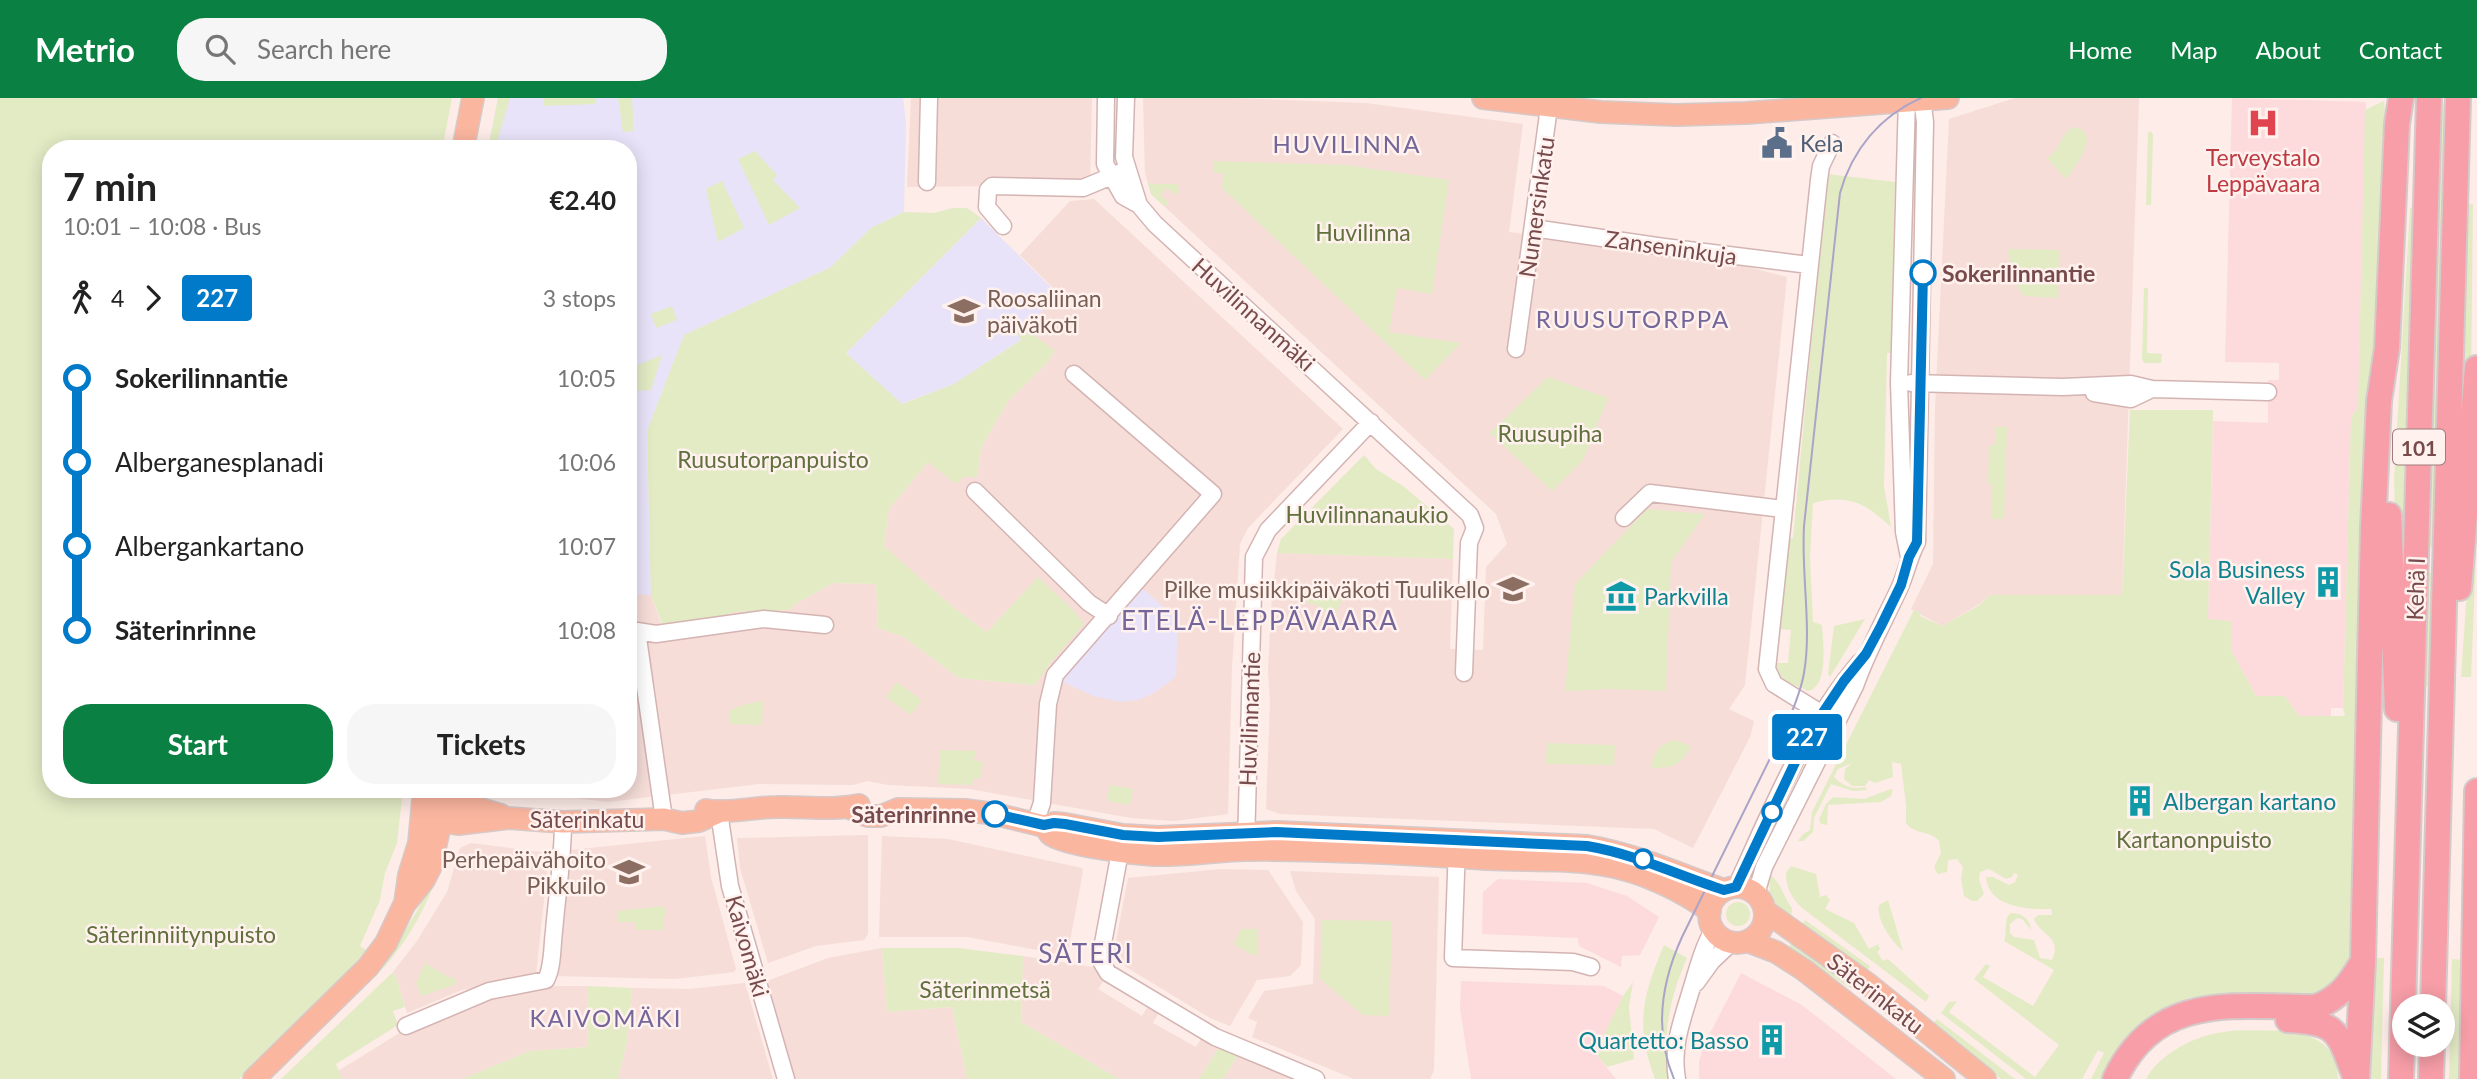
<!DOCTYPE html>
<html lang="en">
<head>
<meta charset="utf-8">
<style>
	:root { --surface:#fff; --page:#f6f6f6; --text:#222; --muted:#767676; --accent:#0b8043 }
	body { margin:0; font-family:Lato,sans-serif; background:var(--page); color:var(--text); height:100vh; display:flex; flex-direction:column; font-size:26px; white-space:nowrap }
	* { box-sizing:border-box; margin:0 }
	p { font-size:23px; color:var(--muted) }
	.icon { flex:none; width:38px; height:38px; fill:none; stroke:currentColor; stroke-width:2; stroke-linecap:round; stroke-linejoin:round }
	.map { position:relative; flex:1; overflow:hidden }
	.details { position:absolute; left:42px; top:42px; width:595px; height:658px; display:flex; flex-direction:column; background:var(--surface); border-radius:28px; box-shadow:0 4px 18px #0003 }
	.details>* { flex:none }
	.badge { padding:0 14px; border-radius:5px; font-size:24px; line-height:46px }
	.tools { position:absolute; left:2392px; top:896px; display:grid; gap:14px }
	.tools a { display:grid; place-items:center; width:63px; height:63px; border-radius:50%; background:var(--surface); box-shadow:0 4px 18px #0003; font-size:35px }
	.map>.badge { position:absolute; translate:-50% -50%; box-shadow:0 0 0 4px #fff }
	.legs { display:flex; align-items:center; gap:10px; height:77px; padding:0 21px; font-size:23px }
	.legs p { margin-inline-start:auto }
	.summary { display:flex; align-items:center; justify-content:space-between; height:119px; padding:0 21px }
	h1 { font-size:38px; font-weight:700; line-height:52px }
	.button { display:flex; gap:14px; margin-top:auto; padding:14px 21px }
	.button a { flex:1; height:80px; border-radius:28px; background:var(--accent); color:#fff; font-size:28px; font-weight:700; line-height:80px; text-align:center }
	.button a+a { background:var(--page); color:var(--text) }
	ul { padding:0 21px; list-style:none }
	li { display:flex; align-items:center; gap:24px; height:84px; font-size:26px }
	li i { display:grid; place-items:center; width:10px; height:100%; margin:0 9px; background:currentColor }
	li i::after { content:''; width:18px; height:18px; margin:-9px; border:5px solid; border-radius:50%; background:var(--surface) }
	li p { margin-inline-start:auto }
	li:first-child i { background:linear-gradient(#0000 50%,currentColor 0) }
	li:last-child i { background:linear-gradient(currentColor 50%,#0000 0) }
	header { display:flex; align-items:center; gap:42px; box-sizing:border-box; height:98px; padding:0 35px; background:var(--accent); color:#fff }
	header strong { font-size:33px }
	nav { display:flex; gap:38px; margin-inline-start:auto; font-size:24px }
	.search { width:490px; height:63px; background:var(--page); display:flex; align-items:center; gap:18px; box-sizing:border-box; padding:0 24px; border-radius:28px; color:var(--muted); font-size:26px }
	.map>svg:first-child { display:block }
</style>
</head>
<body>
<header>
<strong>Metrio</strong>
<div class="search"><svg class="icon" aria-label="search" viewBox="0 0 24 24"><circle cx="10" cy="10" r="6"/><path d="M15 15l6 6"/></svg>Search here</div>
<nav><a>Home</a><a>Map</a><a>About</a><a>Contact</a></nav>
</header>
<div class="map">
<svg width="2477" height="981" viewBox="0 0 2477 981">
	<rect width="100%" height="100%" fill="#fdece7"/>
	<path fill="#f6ddd8" d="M911,0H1092L1090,87L907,89Z
		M1143,0H1230L1366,5L1523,26L1509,134L1725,163L1787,179L1745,587L1729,611L1754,623L1750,639L1693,750L1654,731L1280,716L1266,711L1270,605L1268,573L1271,510L1277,455L1453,461L1450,551L1483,552L1486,469L1507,446L1496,416L1151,96L1145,75Z
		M2015,0H2139L2122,498L1990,497L1978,507L1942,528L1911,511L1933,466L1935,309L1949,21Z
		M1094,101L1343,331L1248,430L1240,446L1232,570L1228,716L1174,723L1131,720L970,691L888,687L867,683L853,687L759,686L608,704L500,691H628V505L636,504L635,495L651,497L663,531L709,523L734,514L789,512L797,505L833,485L876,486L878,530L904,539L959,580L1035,587L1052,563L1038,480L987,534L954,510L884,449L889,411L928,364L963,378L977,379L981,350L1008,303L1046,266L1054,254L1022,228L1061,198L1020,157L1070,103Z
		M868,737V836L864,842L816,848L768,865L740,770L737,740Z
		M705,738L711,779L736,871L734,874L675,881L555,878L570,752Z
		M882,738L948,741L1082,770L1083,773L1068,854L1063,857L968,839H879Z
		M471,745L549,755L536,877L462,892L407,915L396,878L393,874L417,843L447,794L460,750Z
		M1221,771L1268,772L1303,824L1301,867L1290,878L1257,882L1230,928L1210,920L1126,869L1113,859L1128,780Z
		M1290,773L1439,779L1434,972L1430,981H1354L1252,939L1257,924L1248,920L1264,893L1313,886L1315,821L1296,793Z
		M882,850L887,914L952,909L967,981H795L767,883L828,860Z
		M1023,858L1093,869L1104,882L1098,891L1142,918L1148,908L1159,914L1153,925L1196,949L1202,939L1221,946L1199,981H1119L1021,924Z
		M745,885L773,981H618L627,945L632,890L689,891Z
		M546,888H588L587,949L530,953L462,981H342L338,973L401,934L490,897Z
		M1238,957L1283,975L1294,981H1223Z"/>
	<path fill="#fddbdd" d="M2232,0L2366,4L2358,310L2351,319L2343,610H2331V618H2299L2285,598H2256L2231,552V523L2208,521L2213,323L2268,325V282H2279V265L2225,264Z
		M1498,781L1587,785L1627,798L1659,819L1640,857L1622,858L1621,869L1579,848L1578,840L1482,836L1483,794Z
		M1741,875L1802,907L1896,981H1699V963L1705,945Z
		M1461,883L1604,888L1623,898L1595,955L1616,981H1471L1460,910Z"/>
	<path fill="#e9e3f9" d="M498,0H903L906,24L904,114L871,130L831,169L684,237L647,334L651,497L628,495V51H488Z
		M981,120L1061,199L1016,233L1022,241L954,286L901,306L846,255Z
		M1143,491L1173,517L1178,518L1176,579L1152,596L1138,602L1120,604L1093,598L1061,583Z"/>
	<path fill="#e3ebc5" d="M0,0H452L443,47L451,49V51H51V691H403L397,745L385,775L380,802L360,848L366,852L339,885L239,981H0Z
		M498,0H510L495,51H488Z
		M544,0H596V6L543,8Z
		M618,0H632L634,33L623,34Z
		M2443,2L2447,26L2435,449H2425L2437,23Z
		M2384,3L2386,31L2351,861C2342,876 2332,894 2314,898C2299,900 2281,898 2265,898C2241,898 2215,895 2190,900C2150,909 2120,946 2102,981H2091L2104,955L2098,952L2082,981H2026L1941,915L1949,904L1957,903L1949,914L2035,979L2059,947L1974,881L1986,866L1990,868L1983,879L2033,908L2054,872L2004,843C2008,833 2003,820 2011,815C2022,815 2030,821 2031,832L2022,821L2017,820L2010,826V835L2014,839L2034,842L2040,860L2052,862C2063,839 2040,837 2034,821L2038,817H2052L2051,811C2028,812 1988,809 1986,779H1993L2009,787L2015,784L2018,777L2014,775L2012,779L2006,781L1989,771L1980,774L1979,782L1984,796L1977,803H1972L1964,798L1961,780L1963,769L1957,761L1948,762L1947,774L1938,776L1934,769L1941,755L1939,743C1930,732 1914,737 1906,725V707L1901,666L1892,664L1893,679L1875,685L1869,682L1865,688H1852L1844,681L1845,671L1852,665L1838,671L1834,679C1843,688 1852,692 1865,689L1867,692L1853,693L1831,686L1814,720L1813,734L1803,743H1798L1803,736L1810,732L1812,714L1914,512L1921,515L1920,518L1942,528L1978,508L1990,497H2122L2130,312H2213L2208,521L2231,523V552L2256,598H2285L2299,618H2345L2343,610L2351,319L2358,310L2365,12Z
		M2074,29C2103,34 2075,69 2066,81L2047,60C2061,52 2060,35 2074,29Z
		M2151,33L2153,37L2151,107H2146L2148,35Z
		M755,53L777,77L773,82L800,110L769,127L738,61Z
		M1213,63L1346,67L1449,82L1432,196L1397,190L1389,234L1461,245L1425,282L1222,90L1223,75H1213Z
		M1827,76L1895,84L1891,255H1887L1884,388L1891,429C1865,405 1849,396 1813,405L1810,458L1813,524L1822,527C1823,544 1829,589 1808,593C1795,586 1775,583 1776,565H1788L1791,532L1779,531L1788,441L1793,440Z
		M722,83L744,130L718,144L706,91Z
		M1150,84L1151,86H1178L1179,94L1176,97L1167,90L1160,97L1169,105L1164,108L1151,96L1148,85Z
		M2466,106H2473L2471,283L2460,333Z
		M953,110H967L981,120L846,255L902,306L954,286L1021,242L1016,233L1022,228L1055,253L1046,266L1008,303L981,350L977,379H963L956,386L928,364L889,411L884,448L954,510L987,534L1038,479L1074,513L1084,526L1052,563L1035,587L959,580L904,539L878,530L876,486L833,485L797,505L789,512L734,514L709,523L664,531L651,497L647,333L684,237L831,169L871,130L904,114L934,115Z
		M2410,110H2415L2404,483L2397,481L2394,381Z
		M2008,151L2059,152L2058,200L2024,198L2011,180Z
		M2144,190H2148L2147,255L2162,256L2161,265H2144L2142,261Z
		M672,208L677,222L656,230L651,216Z
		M662,257L651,292L628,293V271Z
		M1548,279L1608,300L1583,362L1552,393L1490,335Z
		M1996,329H2007L2004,421H1991L1992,385H1988L1989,347H1995Z
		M1364,357L1376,371L1403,388L1454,431L1453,461L1277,455L1281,441Z
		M1647,411L1705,416L1671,464L1666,593L1610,591L1565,593L1575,486Z
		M2471,434L2477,435L2471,579H2461Z
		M2424,475H2434L2431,588H2421Z
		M1307,491H1327L1345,499L1333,517L1314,506L1307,505Z
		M1865,521L1830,579L1828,576L1834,528Z
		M897,584L922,602L911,617L886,599Z
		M763,603L762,627L729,626L730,612L746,606Z
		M1676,642L1691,648C1680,668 1673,670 1652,670C1652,654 1660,645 1676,642Z
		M1547,645L1615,647L1614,667L1546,666Z
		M940,652L976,653L974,662L983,664L980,681L974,680L972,687L938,686Z
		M1110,687L1133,691L1130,707L1107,703Z
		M1891,691L1893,692L1891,698L1881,704L1828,707L1827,727L1821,726L1819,721L1826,706L1833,699L1864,701Z
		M1791,768L1816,776L1820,799L1826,797L1830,802L1825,811L1854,825L1869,851L1878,846L1880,851L1877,854L1883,863L1888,861L1929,898L1926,904L1802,810C1792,800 1786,790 1786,775Z
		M440,769C428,806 411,838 386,867L269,981L395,849L417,813L430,785Z
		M1770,777C1781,784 1784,800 1792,810L1791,821C1772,805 1768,803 1770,777Z
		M1888,802L1903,853C1892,844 1876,822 1879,807Z
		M1726 816a12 12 0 1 1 24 0a12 12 0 1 1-24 0Z
		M664,808L666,818L663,819V832H636V824H617V813Z
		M1322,822L1392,823L1389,918L1363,917L1320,881Z
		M1805,822L1870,868L1866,874L1802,827Z
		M1241,831H1257V857H1252L1234,846Z
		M1795,839L1863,896L1845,887L1789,849Z
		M1664,847L1687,860C1670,899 1661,938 1670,981H1655C1635,927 1642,899 1664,847Z
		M882,850H958L1023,858L1021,924L1119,981H967L952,909L887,914Z
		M2371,860H2384L2381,981H2368Z
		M2452,861L2464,862L2462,981H2449Z
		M425,865L450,880L454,879L457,886L421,898L416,885Z
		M393,874L396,878L405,909L393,913L398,927L336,966L342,981H281Z
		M1633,884L1629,909L1634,961L1607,969L1595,955L1623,898Z
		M588,888L632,890L627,945L618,981H462L530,953L587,949Z
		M1937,921L2015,981H2001L1934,929L1933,925Z
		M2290,933C2318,939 2338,949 2338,981H2146C2159,956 2196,937 2224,934C2245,931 2268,933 2290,933Z
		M1221,946L1238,957L1223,981H1199Z"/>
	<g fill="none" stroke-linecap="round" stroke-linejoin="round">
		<defs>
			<path id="minor" d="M1106,0L1105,66L1123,98L1139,107L1155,126L1470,417L1475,430L1469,445L1464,575
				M1126,0L1124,59L1139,107
				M1907,0L1899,285L1904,434L1909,459
				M1832,45L1821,68L1819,82L1767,571L1774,586L1837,625
				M927,84L929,0
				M1003,128L987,109L988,92L992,88L1083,90L1126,72
				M1533,130L1664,149L1809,167
				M1516,251L1549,9L1548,0
				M1911,285L2063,289L2131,286L2152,291L2268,294
				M2094,295L2131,301L2152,291
				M975,393L1089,505L1109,518
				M1624,420L1650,395L1783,411
				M719,714L730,788L786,981
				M664,721L637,533L656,536L764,521L825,527
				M1035,725L1042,705L1048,606L1055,577L1213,396L1074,276
				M1122,743L1101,856L1102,865L1108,875L1215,939L1316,981
				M1246,746L1254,459L1268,432L1371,324
				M1457,748L1453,860L1573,864L1591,869
				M1736,789C1771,713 1805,628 1860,564
				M1756,796L1764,769L1855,588C1867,554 1884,523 1899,491C1906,476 1909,459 1917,444L1925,24L1922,0
				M1696,885L1712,863L1732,844
				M406,928L489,893L546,882C553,869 552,848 554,833C557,797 563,761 563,724
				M1677,981C1671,948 1683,920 1692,889C1698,869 1703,850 1713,832"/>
			<path id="major" d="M1483,0L1601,14L1676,17L1746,15L1948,0
				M463,51L473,0
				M430,703L461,705L501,717
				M847,709L868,718H881L898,711L965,712L995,716L1044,728L1054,725L1065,726L1123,737L1158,739L1277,734L1587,748C1635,756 1678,776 1724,792
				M706,712C730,716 753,709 777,709C804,708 832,713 859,707
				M422,720L458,726L509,720L563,724L664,721L682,725L699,723L719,714
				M1044,728C1046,730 1048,733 1050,736C1063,747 1134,756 1154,757C1183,758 1214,753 1244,752C1324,751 1407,756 1487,761C1526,763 1565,760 1604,767C1641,773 1679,791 1710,813
				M1709 817a28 28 0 1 1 56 0a28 28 0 1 1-56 0Z
				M405,805L409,777L419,745L424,691
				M1765,813L1868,886L1985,981
				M1747,843L1776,854L1804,872L1944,981
				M254,981L368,869L386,845L404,807L424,782L431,768L441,723L444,691"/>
			<path id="highway" d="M2389,417L2397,611
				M2459,490L2477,270
				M2433,908L2458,0
				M2288,922C2337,924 2338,933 2354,976
				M2115,981C2157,893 2235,909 2316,909C2340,900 2350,885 2363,863
				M2357,981L2363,863L2373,430L2379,303L2387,250L2397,26L2401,0
				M2401,981L2429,0
				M2431,981L2432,947
				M2472,981L2477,693"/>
		</defs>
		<use href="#minor" stroke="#d4b4b2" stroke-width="19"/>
		<use href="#major" stroke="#d6c9c9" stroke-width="24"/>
		<use href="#highway" stroke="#d6c9c9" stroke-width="28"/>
		<use href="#minor" stroke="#fff" stroke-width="16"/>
		<use href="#major" stroke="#fbb69f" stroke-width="21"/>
		<use href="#highway" stroke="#f79ea8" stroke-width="24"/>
		<path stroke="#aaa4c7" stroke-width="2" d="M1674,981C1654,934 1661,885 1682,839L1787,626C1794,609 1801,593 1804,575C1812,530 1801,475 1804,428L1840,95C1852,52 1880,18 1921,0"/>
	</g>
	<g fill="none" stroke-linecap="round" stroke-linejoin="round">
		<defs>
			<path id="line-1" d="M995,716L1044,727L1054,725L1065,726L1123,737L1158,739L1276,734L1587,748C1635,756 1677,777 1724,792L1736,789L1808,637L1844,583L1866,556L1881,528L1901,487L1909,459L1917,444L1923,175"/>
		</defs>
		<use href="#line-1" stroke="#fff" stroke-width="16"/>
		<use href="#line-1" stroke="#007ac9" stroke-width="10"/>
	</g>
	<defs>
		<symbol id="hospital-bare" viewBox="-9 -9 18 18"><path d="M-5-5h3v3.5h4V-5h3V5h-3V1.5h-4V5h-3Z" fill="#e0444e" stroke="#fff1ed" stroke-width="2.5" paint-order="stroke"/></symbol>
		<symbol id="civic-bare" viewBox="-9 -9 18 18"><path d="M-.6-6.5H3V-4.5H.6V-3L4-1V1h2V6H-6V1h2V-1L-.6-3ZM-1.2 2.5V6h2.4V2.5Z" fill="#5c6f8a" stroke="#fff1ed" stroke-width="2.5" paint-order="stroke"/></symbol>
		<symbol id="school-bare" viewBox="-9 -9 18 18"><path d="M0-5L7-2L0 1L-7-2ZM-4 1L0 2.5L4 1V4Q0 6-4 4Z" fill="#8d6e63" stroke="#fff1ed" stroke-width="2.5" paint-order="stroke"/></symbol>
		<symbol id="building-bare" viewBox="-9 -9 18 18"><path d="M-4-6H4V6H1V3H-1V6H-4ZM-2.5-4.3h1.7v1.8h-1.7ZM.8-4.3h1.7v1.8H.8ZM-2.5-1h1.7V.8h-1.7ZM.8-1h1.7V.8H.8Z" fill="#0f9aa8" stroke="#fff1ed" stroke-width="2.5" paint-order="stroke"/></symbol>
		<symbol id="museum-bare" viewBox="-9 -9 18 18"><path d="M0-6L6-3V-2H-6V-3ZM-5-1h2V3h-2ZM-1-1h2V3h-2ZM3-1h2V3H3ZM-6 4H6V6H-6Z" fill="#0f9aa8" stroke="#fff1ed" stroke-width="2.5" paint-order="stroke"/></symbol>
	</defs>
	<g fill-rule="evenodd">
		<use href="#hospital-bare" x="2241" y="3" width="44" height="44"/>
		<use href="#civic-bare" x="1755" y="23" width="44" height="44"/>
		<use href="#school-bare" x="942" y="191" width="44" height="44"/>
		<use href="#building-bare" x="2306" y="462" width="44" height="44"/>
		<use href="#school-bare" x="1491" y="469" width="44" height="44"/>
		<use href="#museum-bare" x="1599" y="476" width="44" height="44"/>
		<use href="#building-bare" x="2118" y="681" width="44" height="44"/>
		<use href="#school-bare" x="607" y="752" width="44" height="44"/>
		<use href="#building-bare" x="1750" y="920" width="44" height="44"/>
	</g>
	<g fill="#fff" stroke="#007ac9" stroke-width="3.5">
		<circle cx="1923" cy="175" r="12"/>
		<circle cx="1772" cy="714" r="9"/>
		<circle cx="995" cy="716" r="12"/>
		<circle cx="1643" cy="761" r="9"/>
	</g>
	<g text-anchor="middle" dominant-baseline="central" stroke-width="5" stroke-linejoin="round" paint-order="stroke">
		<rect fill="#fff1ed" stroke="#a07d7c" stroke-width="2" x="2393" y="331.5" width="52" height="35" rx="5"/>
		<g font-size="21" font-weight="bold" fill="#774b4c">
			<text x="2419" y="349">101</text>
		</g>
		<g font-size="23" fill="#4e5e75" stroke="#fff1ed" text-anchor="start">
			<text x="1800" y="45">Kela</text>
		</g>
		<g font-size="23" fill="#be3a42" stroke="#fff1ed">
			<text x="2263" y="59">Terveystalo<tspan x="2263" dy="26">Leppävaara</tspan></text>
		</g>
		<g font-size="23" fill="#774b4c" stroke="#fff1ed">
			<text transform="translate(1536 109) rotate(-82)">Numersinkatu</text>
			<text transform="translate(1671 149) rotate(8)">Zanseninkuja</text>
			<text transform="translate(1254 216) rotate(42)">Huvilinnanmäki</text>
			<text transform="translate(2415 491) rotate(-88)">Kehä I</text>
			<text transform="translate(1249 621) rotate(-88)">Huvilinnantie</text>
			<text x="587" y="721">Säterinkatu</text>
			<text transform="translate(748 848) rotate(74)">Kaivomäki</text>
			<text transform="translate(1876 895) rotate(38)">Säterinkatu</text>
		</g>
		<g font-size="23" fill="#60713d" stroke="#fff1ed">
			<text x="1363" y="134">Huvilinna</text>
			<text x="1550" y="335">Ruusupiha</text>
			<text x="773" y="361">Ruusutorpanpuisto</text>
			<text x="1367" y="416">Huvilinnanaukio</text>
			<text x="2194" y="741">Kartanonpuisto</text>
			<text x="181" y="836">Säterinniitynpuisto</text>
			<text x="985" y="891">Säterinmetsä</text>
		</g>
		<g font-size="23" font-weight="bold" fill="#774b4c" stroke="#fff1ed" text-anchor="start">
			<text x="1942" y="175">Sokerilinnantie</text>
			<text x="976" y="716" text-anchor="end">Säterinrinne</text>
		</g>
		<g font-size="23" fill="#785e54" stroke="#fff1ed" text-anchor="end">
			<text x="987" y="200" text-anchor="start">Roosaliinan<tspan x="987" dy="26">päiväkoti</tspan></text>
			<text x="1490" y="491">Pilke musiikkipäiväkoti Tuulikello</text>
			<text x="606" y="761">Perhepäivähoito<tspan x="606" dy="26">Pikkuilo</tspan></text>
		</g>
		<g font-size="23" fill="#0d838f" stroke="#fff1ed" text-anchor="end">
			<text x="2305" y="471">Sola Business<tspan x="2305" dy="26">Valley</tspan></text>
			<text x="1644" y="498" text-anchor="start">Parkvilla</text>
			<text x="2163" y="703" text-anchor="start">Albergan kartano</text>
			<text x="1749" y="942">Quartetto: Basso</text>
		</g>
		<g font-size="24" letter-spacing="2" fill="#75669a" stroke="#fff1ed">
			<text x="1347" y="45">HUVILINNA</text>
			<text x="1633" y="220">RUUSUTORPPA</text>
			<text x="606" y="919">KAIVOMÄKI</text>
		</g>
		<g font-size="26" letter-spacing="2" fill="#75669a" stroke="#fff1ed">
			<text x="1260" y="522">ETELÄ-LEPPÄVAARA</text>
			<text x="1086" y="855">SÄTERI</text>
		</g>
	</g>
</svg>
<div class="tools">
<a><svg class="icon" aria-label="layers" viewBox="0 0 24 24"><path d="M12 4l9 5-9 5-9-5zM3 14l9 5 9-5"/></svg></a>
</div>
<b class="badge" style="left:1807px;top:639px;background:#007ac9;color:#fff">227</b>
<section class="details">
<div class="summary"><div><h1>7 min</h1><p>10:01 – 10:08 · Bus</p></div><b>€2.40</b></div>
<div class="legs"><svg class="icon" aria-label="walk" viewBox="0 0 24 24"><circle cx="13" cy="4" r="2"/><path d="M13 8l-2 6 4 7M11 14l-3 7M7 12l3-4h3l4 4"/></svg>4<svg class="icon" aria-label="forward" viewBox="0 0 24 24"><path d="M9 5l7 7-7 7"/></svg><b class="badge" style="background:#007ac9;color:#fff">227</b><p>3 stops</p></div>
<ul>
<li><i style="color:#007ac9"></i><b>Sokerilinnantie</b><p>10:05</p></li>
<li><i style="color:#007ac9"></i><span>Alberganesplanadi</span><p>10:06</p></li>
<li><i style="color:#007ac9"></i><span>Albergankartano</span><p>10:07</p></li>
<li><i style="color:#007ac9"></i><b>Säterinrinne</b><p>10:08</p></li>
</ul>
<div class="button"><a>Start</a><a>Tickets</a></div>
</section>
</div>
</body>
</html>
